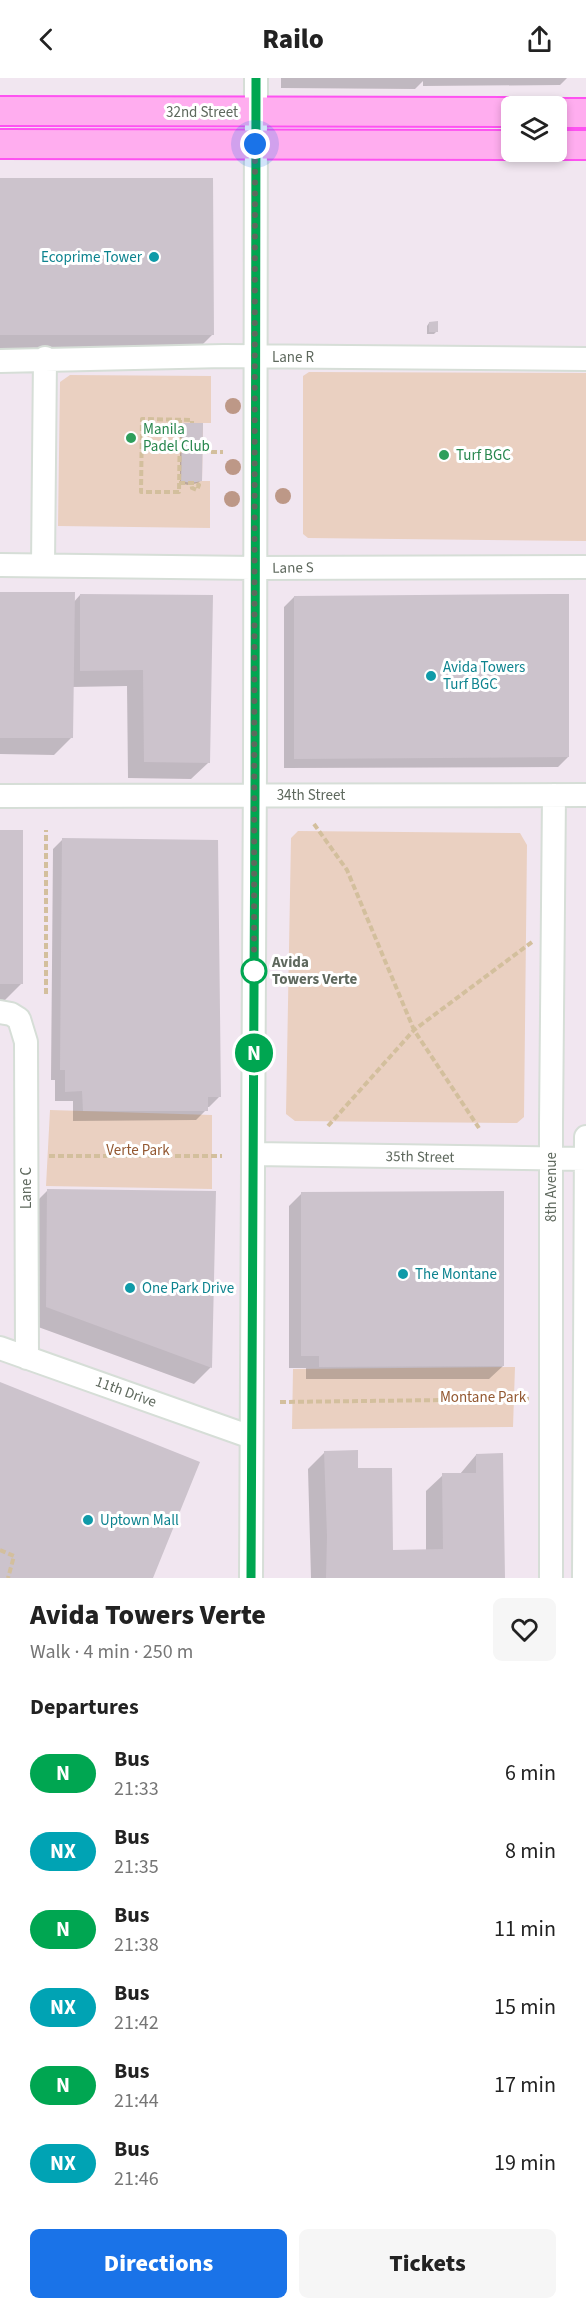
<!DOCTYPE html>
<html lang="en">
<head>
<meta charset="utf-8">
<style>
	:root { --surface:#fff; --page:#f6f6f6; --text:#222; --muted:#767676; --accent:#1a73e8 }
	body { margin:0; font-family:"Source Sans 3",sans-serif; background:var(--page); color:var(--text); height:100vh; display:flex; flex-direction:column; font-size:22px; white-space:nowrap }
	* { box-sizing:border-box; margin:0 }
	p { font-size:20px; color:var(--muted) }
	.icon { flex:none; width:33px; height:33px; fill:none; stroke:currentColor; stroke-width:2; stroke-linecap:round; stroke-linejoin:round }
	.map { position:relative; height:1500px; overflow:hidden }
	.details { display:flex; flex-direction:column; background:var(--surface); flex:1 }
	.details>* { flex:none }
	.badge { padding:0 12px; border-radius:20px; font-size:21px; line-height:39px }
	.controls { position:absolute; left:501px; top:18px; display:grid; gap:12px }
	.controls a { display:grid; place-items:center; width:66px; height:66px; border-radius:9px; background:var(--surface); box-shadow:0 3px 9px #0003; font-size:30px }
	.you { position:absolute; width:30px; height:30px; margin:-15px; border:4px solid #fff; border-radius:50%; background:#1a73e8; box-shadow:0 0 0 9px #1a73e833 }
	.map>.badge { position:absolute; translate:-50% -50%; box-shadow:0 0 0 3px #fff }
	h2 { padding:0 30px; font-size:22px; line-height:54px }
	.round { display:grid; place-items:center; flex:none; width:63px; height:63px; border-radius:9px; background:var(--page) }
	.head { display:flex; align-items:center; justify-content:space-between; height:102px; padding:0 30px }
	h1 { font-size:28px; font-weight:800; line-height:45px }
	.button { display:flex; gap:12px; margin-top:auto; padding:12px 30px }
	.button a { flex:1; height:69px; border-radius:9px; background:var(--accent); color:#fff; font-size:24px; font-weight:800; line-height:69px; text-align:center }
	.button a+a { background:var(--page); color:var(--text) }
	ul { padding:0; list-style:none }
	li { display:flex; align-items:center; gap:18px; height:78px; padding:0 30px }
	li div { flex:1 }
	li b { display:block; font-size:22px }
	li em { font-style:normal }
	li .badge { min-width:66px; font-weight:700; text-align:center }
	header { display:flex; justify-content:space-between; align-items:center; height:78px; padding:0 30px; background:var(--surface); font-size:27px; font-weight:800 }
	.map>svg:first-child { display:block }
</style>
</head>
<body>
<header><svg class="icon" aria-label="back" viewBox="0 0 24 24"><path d="M15 5l-7 7 7 7"/></svg>Railo<svg class="icon" aria-label="share" viewBox="0 0 24 24"><path d="M12 15V3M7 8l5-5 5 5M5 13v7h14v-7"/></svg></header>
<div class="map">
<svg width="586" height="1500" viewBox="0 0 586 1500">
	<rect width="100%" height="100%" fill="#f1e6f0"/>
	<path fill="#ead0c1" d="M309,294L586,295V463L308,460L303,456V298Z
		M70,297L211,298V345H203L202,403H210V450L58,448L60,304Z
		M298,753L520,755L527,767L524,1039L517,1045L295,1043L286,1036L291,760Z
		M50,1032L212,1037V1111L46,1108Z
		M515,1289L513,1349L292,1351L293,1291Z"/>
	<path fill="#0003" d="M281,0H567L560,7L423,8V3L415,11L281,10Z
		M0,101L213,256L196,273H78V270H0Z
		M429,245L436,254L434,256H427V248Z
		M183,346L200,403L198,405L188,407L180,405V349Z
		M0,515L73,525L80,517L211,519L208,685L191,701L128,700L127,608L72,609L71,660L54,677L0,676Z
		M294,519L568,679L558,689L284,690V529Z
		M0,754L22,905L5,922H0Z
		M63,761L219,1019L209,1029H206V1032L196,1042L73,1043V1023H55V1002H51L53,771Z
		M48,1112L211,1289L194,1306L30,1246L31,1129Z
		M302,1115L503,1288L489,1301H306V1290H289V1128Z
		M325,1374L356,1392L392,1474L426,1473V1413L443,1397L460,1396L476,1377L503,1500H311L308,1391Z"/>
	<path fill="#ccc3cc" d="M0,100H213L214,257H0Z
		M438,243V254H429V244Z
		M182,345H203L202,403L191,405L181,403Z
		M0,514H75L73,660H0Z
		M80,516L213,517L210,685L144,684L143,592L80,593Z
		M553,516H569V679L294,681V518Z
		M0,752H23V906H0Z
		M62,760L218,762L221,1019H208V1033H83L82,1013L65,1014V992H60Z
		M47,1111L216,1113L212,1290L46,1229Z
		M504,1113V1288L319,1289V1278H301V1114Z
		M0,1304L200,1384L153,1500H0Z
		M358,1372V1390H392L393,1472L443,1471L442,1395H476V1376L503,1375L505,1500H326L327,1458L324,1373Z"/>
	<g fill="none" stroke-linecap="round" stroke-linejoin="round">
		<defs>
			<path id="minor" d="M0,283L224,278L586,281
				M0,487L255,490L586,489
				M43,487L45,280
				M0,718L586,717
				M0,934L11,936L19,941L26,964L27,1280
				M253,1076L586,1081
				M0,1270L251,1359
				M251,1500L255,686L256,0
				M551,1500V1047L554,717
				M584,1500L586,1059"/>
			<path id="major" d="M0,33L512,34
				M556,35H586
				M0,66L512,67
				M556,67H586"/>
		</defs>
		<use href="#minor" stroke="#d6ded7" stroke-width="26"/>
		<use href="#major" stroke="#fe52f1" stroke-width="32"/>
		<path stroke="#d3bf9d" stroke-width="4" stroke-dasharray="6 3" stroke-linecap="butt" d="M180,342L179,414H141L142,341L192,342V345
			M202,374H223
			M179,405H196L199,407L197,412L192,410L191,405
			M314,746L347,792L414,952L479,1050
			M46,916V752
			M328,1048L414,952L532,864
			M49,1078H222
			M280,1324L529,1321
			M0,1472L14,1478L8,1500"/>
		<use href="#minor" stroke="#fff" stroke-width="22"/>
		<use href="#major" stroke="#ffadef" stroke-width="28"/>
	</g>
	<g fill="#bd9887">
		<circle cx="233" cy="328" r="8"/>
		<circle cx="233" cy="389" r="8"/>
		<circle cx="283" cy="418" r="8"/>
		<circle cx="232" cy="421" r="8"/>
	</g>
	<g fill="none" stroke-linecap="round" stroke-linejoin="round">
		<defs>
			<path id="line" d="M251,1500L255,717L256,0"/>
		</defs>
		<use href="#line" stroke="#fff" stroke-width="14"/>
		<use href="#line" stroke="#00a651" stroke-width="9"/>
		<path stroke="#5e685d" stroke-width="6" stroke-dasharray="0 10.8" d="M254,893L255,66"/>
	</g>
	<g fill="#0f9aa8" stroke="#fff" stroke-width="2">
		<circle cx="154" cy="179" r="6"/>
		<circle cx="431" cy="598" r="6"/>
		<circle cx="403" cy="1196" r="6"/>
		<circle cx="130" cy="1210" r="6"/>
		<circle cx="88" cy="1442" r="6"/>
	</g>
	<g fill="#2e9e5b" stroke="#fff" stroke-width="2">
		<circle cx="131" cy="360" r="6"/>
		<circle cx="444" cy="377" r="6"/>
	</g>
	<circle fill="#fff" stroke="#00a651" stroke-width="3" cx="254" cy="893" r="12"/>
	<g text-anchor="middle" dominant-baseline="central" stroke-width="6" stroke-linejoin="round" paint-order="stroke">
		<g font-size="15" fill="#5e685d" stroke="#fff">
			<text x="202" y="34">32nd Street</text>
			<text x="293" y="279">Lane R</text>
			<text transform="translate(293 490) rotate(-1)">Lane S</text>
			<text x="311" y="717">34th Street</text>
			<text transform="translate(420 1079) rotate(1)">35th Street</text>
			<text transform="translate(551 1109) rotate(-90)">8th Avenue</text>
			<text transform="translate(26 1110) rotate(-90)">Lane C</text>
			<text transform="translate(126 1314) rotate(20)">11th Drive</text>
		</g>
		<g font-size="15" fill="#0d838f" stroke="#fff" text-anchor="start">
			<text x="142" y="179" text-anchor="end">Ecoprime Tower</text>
			<text x="443" y="589">Avida Towers<tspan x="443" dy="17">Turf BGC</tspan></text>
			<text x="415" y="1196">The Montane</text>
			<text x="142" y="1210">One Park Drive</text>
			<text x="100" y="1442">Uptown Mall</text>
		</g>
		<g font-size="15" fill="#27864d" stroke="#fff" text-anchor="start">
			<text x="143" y="351">Manila<tspan x="143" dy="17">Padel Club</tspan></text>
			<text x="456" y="377">Turf BGC</text>
		</g>
		<g font-size="15" font-weight="bold" fill="#5e685d" stroke="#fff" text-anchor="start">
			<text x="272" y="884">Avida<tspan x="272" dy="17">Towers Verte</tspan></text>
		</g>
		<g font-size="15" fill="#935831" stroke="#fff">
			<text x="138" y="1072">Verte Park</text>
			<text x="483" y="1319">Montane Park</text>
		</g>
	</g>
</svg>
<div class="controls">
<a><svg class="icon" aria-label="layers" viewBox="0 0 24 24"><path d="M12 4l9 5-9 5-9-5zM3 14l9 5 9-5"/></svg></a>
</div>
<div class="you" style="left:255px;top:66px"></div>
<b class="badge" style="left:254px;top:975px;background:#00a651;color:#fff">N</b>
</div>
<section class="details">
<div class="head"><div><h1>Avida Towers Verte</h1><p>Walk · 4 min · 250 m</p></div><a class="round"><svg class="icon" aria-label="heart" viewBox="0 0 24 24"><path d="M12 20l-8-8c-3-5 5-10 8-4 3-6 11-1 8 4z"/></svg></a></div>
<h2>Departures</h2>
<ul>
<li><span class="badge" style="background:#00a651;color:#fff">N</span><div><b>Bus</b><p>21:33</p></div><em>6 min</em></li>
<li><span class="badge" style="background:#00a3b4;color:#fff">NX</span><div><b>Bus</b><p>21:35</p></div><em>8 min</em></li>
<li><span class="badge" style="background:#00a651;color:#fff">N</span><div><b>Bus</b><p>21:38</p></div><em>11 min</em></li>
<li><span class="badge" style="background:#00a3b4;color:#fff">NX</span><div><b>Bus</b><p>21:42</p></div><em>15 min</em></li>
<li><span class="badge" style="background:#00a651;color:#fff">N</span><div><b>Bus</b><p>21:44</p></div><em>17 min</em></li>
<li><span class="badge" style="background:#00a3b4;color:#fff">NX</span><div><b>Bus</b><p>21:46</p></div><em>19 min</em></li>
</ul>
<div class="button"><a>Directions</a><a>Tickets</a></div>
</section>
</body>
</html>
